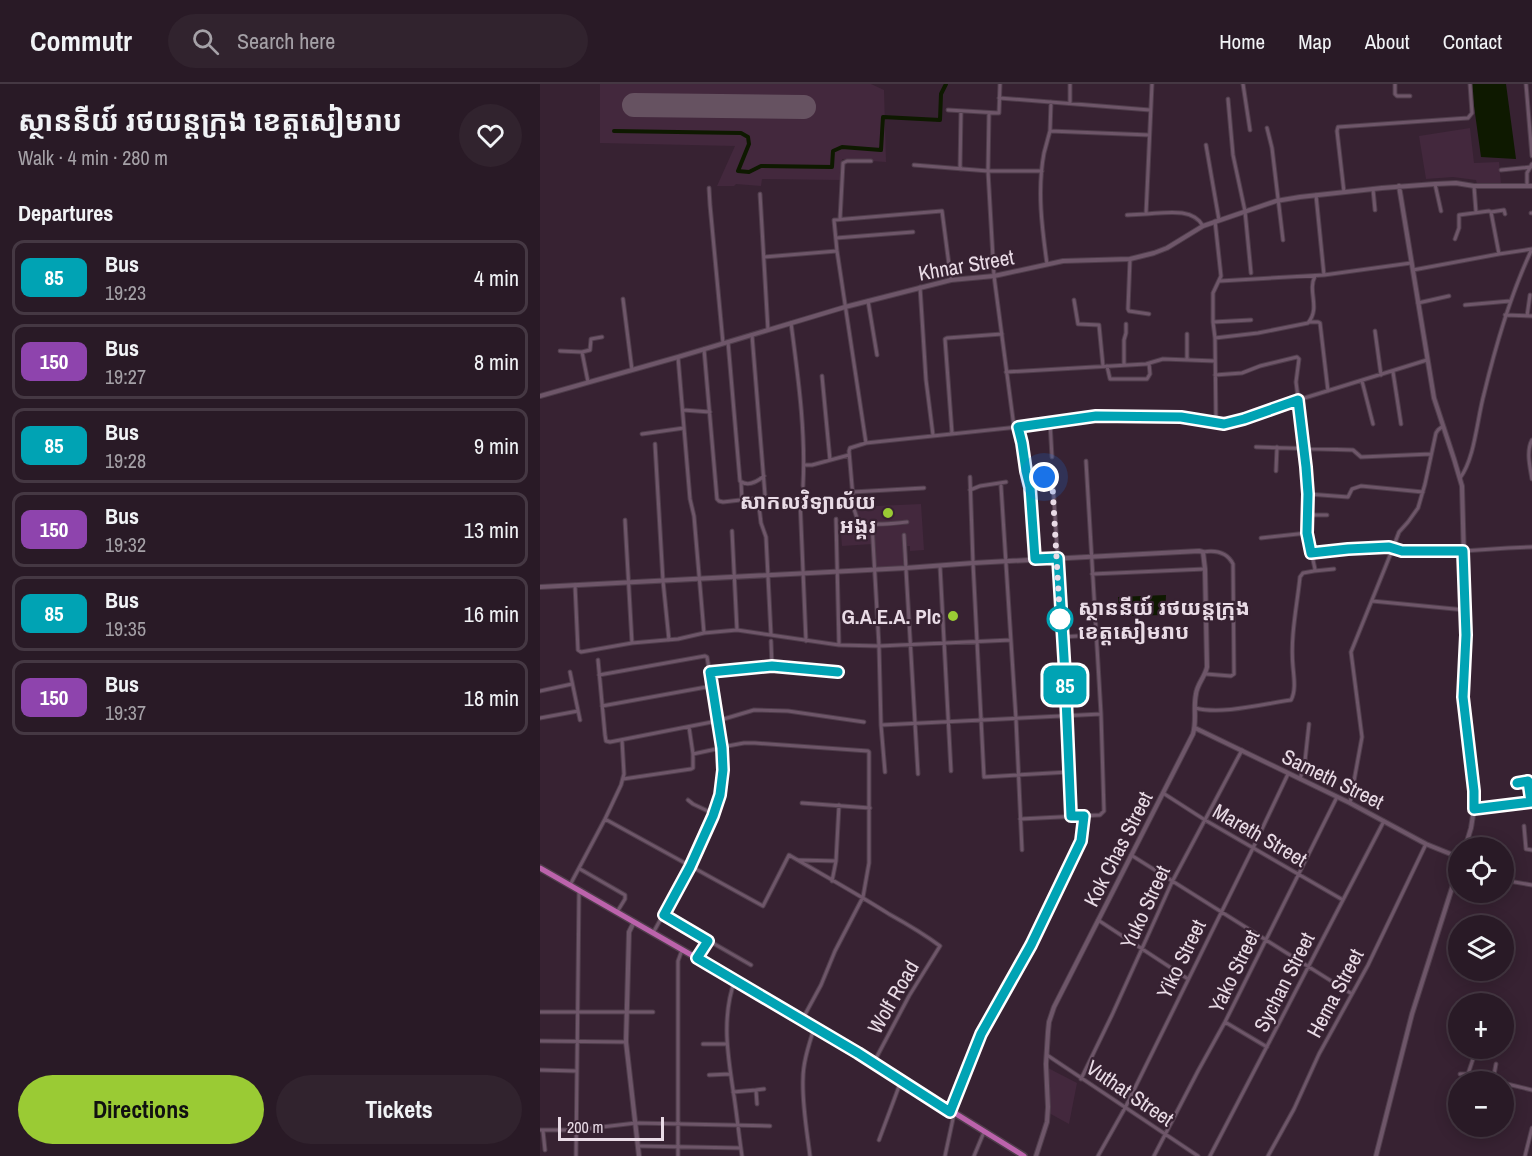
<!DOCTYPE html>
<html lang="en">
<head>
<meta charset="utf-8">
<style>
	:root { --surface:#291a26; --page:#31232e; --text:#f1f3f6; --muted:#a5a1a7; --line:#453843; --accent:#9acb34 }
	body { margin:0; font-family:"Archivo Narrow","Noto Sans Khmer",sans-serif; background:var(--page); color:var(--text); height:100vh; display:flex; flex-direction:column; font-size:22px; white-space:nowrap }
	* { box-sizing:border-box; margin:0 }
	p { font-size:20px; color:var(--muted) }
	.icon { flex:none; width:33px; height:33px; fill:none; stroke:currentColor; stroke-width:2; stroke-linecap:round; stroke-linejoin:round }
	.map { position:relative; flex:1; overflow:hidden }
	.details { display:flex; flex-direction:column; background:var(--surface); width:540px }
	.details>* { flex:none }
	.badge { padding:0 12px; border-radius:9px; font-size:21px; line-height:39px }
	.tools { position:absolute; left:908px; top:753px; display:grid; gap:12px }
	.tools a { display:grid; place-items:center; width:66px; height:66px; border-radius:50%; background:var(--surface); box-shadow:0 3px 15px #0003,0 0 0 2px var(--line); font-size:30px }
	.scale { position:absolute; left:18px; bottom:15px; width:106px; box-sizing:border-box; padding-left:6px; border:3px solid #e9dbe6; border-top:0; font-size:16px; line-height:21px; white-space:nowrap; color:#e9dbe6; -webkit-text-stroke:4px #372232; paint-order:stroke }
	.you { position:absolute; width:30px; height:30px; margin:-15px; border:4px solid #fff; border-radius:50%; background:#1a73e8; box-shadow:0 0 0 9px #1a73e833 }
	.map>.badge { position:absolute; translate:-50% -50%; box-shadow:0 0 0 3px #fff }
	h2 { padding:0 18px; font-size:22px; line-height:54px }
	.round { display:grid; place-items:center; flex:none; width:63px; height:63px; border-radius:32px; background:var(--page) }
	.summary { display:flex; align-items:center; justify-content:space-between; height:102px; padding:0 18px }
	h1 { font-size:28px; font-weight:700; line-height:45px }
	.button { display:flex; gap:12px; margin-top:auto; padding:12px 18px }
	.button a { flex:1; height:69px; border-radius:36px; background:var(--accent); color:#111; font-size:24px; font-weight:700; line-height:69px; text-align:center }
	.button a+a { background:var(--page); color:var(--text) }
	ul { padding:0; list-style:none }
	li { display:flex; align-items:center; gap:18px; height:75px; margin:0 12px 9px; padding:0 6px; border:3px solid var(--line); border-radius:12px }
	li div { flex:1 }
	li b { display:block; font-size:22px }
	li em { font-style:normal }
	li .badge { min-width:66px; font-weight:700; text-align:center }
	header { display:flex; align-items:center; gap:36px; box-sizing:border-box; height:84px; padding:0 30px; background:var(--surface); border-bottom:2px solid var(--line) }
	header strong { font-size:28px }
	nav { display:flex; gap:33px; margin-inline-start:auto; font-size:21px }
	.search { width:420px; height:54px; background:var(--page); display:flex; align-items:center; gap:15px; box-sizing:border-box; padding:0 21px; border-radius:33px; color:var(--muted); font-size:22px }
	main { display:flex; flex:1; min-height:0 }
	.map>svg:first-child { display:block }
</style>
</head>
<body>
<header>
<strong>Commutr</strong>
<div class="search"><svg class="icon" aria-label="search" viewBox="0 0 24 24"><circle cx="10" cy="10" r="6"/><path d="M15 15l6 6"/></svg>Search here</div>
<nav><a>Home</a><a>Map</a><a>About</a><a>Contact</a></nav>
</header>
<main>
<section class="details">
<div class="summary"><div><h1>ស្ថាននីយ៍ រថយន្តក្រុង ខេត្តសៀមរាប</h1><p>Walk · 4 min · 280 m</p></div><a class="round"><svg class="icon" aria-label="heart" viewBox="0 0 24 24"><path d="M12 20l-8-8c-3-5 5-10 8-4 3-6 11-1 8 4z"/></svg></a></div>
<h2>Departures</h2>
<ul>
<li><span class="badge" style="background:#00a3b4;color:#fff">85</span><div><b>Bus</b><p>19:23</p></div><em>4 min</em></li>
<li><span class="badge" style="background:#8e44ad;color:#fff">150</span><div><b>Bus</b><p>19:27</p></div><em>8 min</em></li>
<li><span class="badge" style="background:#00a3b4;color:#fff">85</span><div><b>Bus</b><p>19:28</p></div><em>9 min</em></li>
<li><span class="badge" style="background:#8e44ad;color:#fff">150</span><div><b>Bus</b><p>19:32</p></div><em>13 min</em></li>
<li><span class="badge" style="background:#00a3b4;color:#fff">85</span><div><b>Bus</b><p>19:35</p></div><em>16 min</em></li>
<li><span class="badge" style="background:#8e44ad;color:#fff">150</span><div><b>Bus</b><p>19:37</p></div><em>18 min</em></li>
</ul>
<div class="button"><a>Directions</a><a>Tickets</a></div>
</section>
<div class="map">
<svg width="992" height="1072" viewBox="0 0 992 1072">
	<rect width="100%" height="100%" fill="#372232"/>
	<path fill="#43283d" d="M60,0H331L344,6L346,78L302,75L301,96L222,95L221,102L196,100L194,102H177L195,62L60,59Z
		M930,44L934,79L959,78L961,100H937L936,96L913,93L886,95L879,52Z
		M381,420L384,466L370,467V462H366V484L334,485L333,460L302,462L300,437L314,435V423Z
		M508,984L537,999L529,1040L509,1029Z"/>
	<path fill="#0e1900" d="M931,0H966L976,75L941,73Z
		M626,511L625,531L580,532L578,513Z"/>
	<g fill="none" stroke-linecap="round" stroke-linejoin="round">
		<path stroke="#0e1900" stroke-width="4" d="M74,47L201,49L208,53L209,60L198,87L209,88L221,82L292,83L293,67L302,63L341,66L343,33L400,36L401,10L406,0"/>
		<path stroke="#665261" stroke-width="24" d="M94,21L264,23"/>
		<defs>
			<path id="minor" d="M612,0L606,130C624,129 653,123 663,142
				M703,0L710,46
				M855,0V10L857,12H870
				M986,0L992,72
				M459,14L610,26
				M688,15L693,71L705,127L711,189
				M530,19V0
				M408,26L459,29L460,0
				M449,29L448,87L454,192L474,343
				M727,44L732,64L743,156
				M510,47L511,18
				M666,61L679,136
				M374,81L448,87H502
				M420,85L421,27
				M961,86L991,83
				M895,100L901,127
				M934,102L936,128
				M987,102V89L992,80
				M169,104L170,121L183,259
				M833,105L835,126
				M804,108L797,47L798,43L928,34L932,29L930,0
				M220,110L228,246
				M776,111L784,191
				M951,128L964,126L965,130
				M991,129H992
				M587,131L606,130
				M300,135L303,79L307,77H331
				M675,137L681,192L673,209V238L675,254L676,339
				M296,154L373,148
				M915,155L919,144V131L949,127L951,128L959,170L992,165
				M224,173L297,167
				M590,175L588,225L589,227L609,230
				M507,180C502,144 497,106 504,69C506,62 508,54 510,47L609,51
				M873,186L959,170
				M680,197L784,191L871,179
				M380,203L386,296L393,351
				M83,215L92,286
				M534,216L538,240L559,241L563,282
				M328,217L337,271
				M878,219L909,212
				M925,221L970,217
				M965,231L992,232
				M987,232L990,211
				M673,238L711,236
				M770,238H778L780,239L788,307
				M251,239C258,293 266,348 263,402
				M835,247L841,291
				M647,250V276
				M212,251L225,411
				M675,254L718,249L768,239C781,223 767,208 775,192
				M188,258L200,397C208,403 217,398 224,392
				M164,265L177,415L179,417L183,418L218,414L221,439L226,453L231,551
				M20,267L42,268
				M138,273L150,415L154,432L164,549
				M584,281V256L586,249V240
				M567,282L570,295H607L610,290L609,279
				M466,288L606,280L623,275L675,277
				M853,288L861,340
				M282,292L290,376
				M822,297L833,340
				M48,298L42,268L50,266L51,255L62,253
				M143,326L170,328
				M510,338L512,373
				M478,343L482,359L486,387L490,403L495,475
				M412,349L405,255L407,254L462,250
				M102,350L144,344
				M992,356C986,367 990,383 992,395
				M326,359L297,167L294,136L402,127L411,196
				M115,360L123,497L129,556
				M716,363L813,366L821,373L891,370
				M264,381H272L309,371
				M512,384L525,590L531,732
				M736,387L737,363
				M430,393L433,479L444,693L529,688
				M920,394C935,374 937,335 944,310C956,260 970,211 992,165
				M489,397L507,393L512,394
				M201,398L202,416
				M461,402L476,635L482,766
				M430,406L440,402L466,398
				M312,408L384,404
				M768,410L808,413L812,405L821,402L883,408
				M260,416L266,557
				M767,431H787
				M296,435L299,561
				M85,436L92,559
				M367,438C355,439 329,443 318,437L314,425L309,367L310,364L326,359L478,343L556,331L641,333L684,340L704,335L758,316L887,276
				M332,440L339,562L341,641L345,688
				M192,447L197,546
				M364,451L378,690
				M721,454L767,449
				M663,468C675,466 687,468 693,480L694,590L691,592L666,590
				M771,469L808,465L839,463H849L863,467H923L968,464L992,463
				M400,482L411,687
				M774,487L794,485
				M552,490L665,485
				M35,501L38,566L41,568L92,559L138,555L164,549L197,546L299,561L339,562L471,556
				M832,517L925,526
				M521,553L555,551
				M231,557L232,582
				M58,576L65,651L66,657L70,658L177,637L214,626L248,627L324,638
				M30,588L40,636
				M170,588L232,582L298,588
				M59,591L165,572L167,573L182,663L183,686L180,711L173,733L150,782L113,849
				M0,607L32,600
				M62,622L172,602
				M655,624C682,631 723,620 751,616C756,607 754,594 753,583C750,553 757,522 760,493L763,489L774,487L775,485L767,449L768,412L767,383L756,298L759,275L757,273L720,282L702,289L675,291
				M0,634L38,627
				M341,641L561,630
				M149,643L153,670
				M182,663L204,659H215L328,667L329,668V779L323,813L295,867L281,901L262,936
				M83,695L151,685L153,684V670L181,664
				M760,695L765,677L769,640
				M977,698L992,697
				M623,709L665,736L803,816
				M148,716L153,720L174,730
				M262,719L330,724
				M810,719L822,653L811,568L853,464L859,448L868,438L878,424L885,400L896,349L898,346L903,342
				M934,725L990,718L991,716L988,697
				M65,735L223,822L249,771C283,791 316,809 349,830C367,840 384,850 400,862L369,912L334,978
				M480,735L560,731L564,727L561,630L546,377
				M984,742L986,765L992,766
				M591,771L812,910
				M258,776L296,777
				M40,785L85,811V815L77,828
				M963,796L992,801
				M292,797L296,777L299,721
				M30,801L65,735L81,701L84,690L82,656
				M124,831L211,881
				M558,836L648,895
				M158,873L168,857
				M195,896C181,933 188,974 194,1012C197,1032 199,1052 202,1072
				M0,928H113
				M685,938L727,963
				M0,957L86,958
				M163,960H187
				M507,971L658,1072
				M0,986L36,987
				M920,990H928L958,998
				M928,990L936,966
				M169,991L190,990
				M541,995L572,931L632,798L702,666
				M953,996L956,980
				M963,999L992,1006
				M216,1006L224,1005
				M193,1008L216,1006L217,1020
				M410,1027L441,950L491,861L541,757L544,732
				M0,1046H36L96,1039L230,1042
				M3,1047L5,1066
				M339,1056L361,997
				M98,1062L201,1064
				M36,1072L39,808
				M138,1072V877L142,866
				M270,1072C267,1047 262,1021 263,995C263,978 269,961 274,944
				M405,1072L414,1030
				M434,1072L444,1048
				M558,1072L585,1024L713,764L748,690
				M614,1072L658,987L685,938L797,713
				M670,1072L844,737
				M728,1072L754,1025L779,970L828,881L886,760
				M985,1072L992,1044"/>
			<path id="tertiary" d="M859,102L894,314L914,375L922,402L926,551L923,613L934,707V725L931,744L925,764
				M0,312L138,273L305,223L411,196L454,192L523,177L590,175L614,169L627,164L663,142L736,117L760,113L842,104L895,100L916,99L934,102H992
				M0,503L366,484L433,479L659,467L663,468L665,485L667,583C665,593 657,600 656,610C653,624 657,637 653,650L514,923L509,938L508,948L506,980L508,1023L507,1038L496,1072
				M655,644L810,719L886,760L918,773
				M94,838L89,848L86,958L99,1072
				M836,1072L872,930L918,785"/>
			<path id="trunk" d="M0,784L195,896L318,969L484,1072"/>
		</defs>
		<use href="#minor" stroke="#4f3d4b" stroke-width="5"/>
		<use href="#tertiary" stroke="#4f3d4b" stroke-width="6"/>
		<use href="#trunk" stroke="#4f3d4b" stroke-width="8"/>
		<use href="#minor" stroke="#6e5669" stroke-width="3"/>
		<use href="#tertiary" stroke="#6e5669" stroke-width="4"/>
		<use href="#trunk" stroke="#bc63ac" stroke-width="5"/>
	</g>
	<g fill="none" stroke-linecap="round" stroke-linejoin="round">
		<defs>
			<path id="line" d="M298,588L232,582L170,588L182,664L183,686L180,711L173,732L150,783L124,831L168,857L157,874L318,969L410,1028L441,950L491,861L541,757L544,732H531L525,590L518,474L495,475L490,403L486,387L482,359L478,343L556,332L641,333L684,340L704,335L758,316L766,383L768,410L767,449L771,469L808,465L849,463L862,467H923L926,551L923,613L934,707V725L991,718L988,697L977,699"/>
		</defs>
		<use href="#line" stroke="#fff" stroke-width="14"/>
		<use href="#line" stroke="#00a3b4" stroke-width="9"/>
		<path stroke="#e9dbe6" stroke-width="6" stroke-dasharray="0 10.8" d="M504,393L512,394L520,535"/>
	</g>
	<g fill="#9acb34" stroke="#372232" stroke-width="2">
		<circle cx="348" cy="429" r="6"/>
		<circle cx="413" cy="532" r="6"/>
	</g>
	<circle fill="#fff" stroke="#00a3b4" stroke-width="3" cx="520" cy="535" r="12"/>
	<g text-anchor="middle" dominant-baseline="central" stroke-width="4.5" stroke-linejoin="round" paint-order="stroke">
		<g font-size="21" fill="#e9dbe6" stroke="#372232">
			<text transform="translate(426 181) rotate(-10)">Khnar Street</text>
			<text transform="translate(793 695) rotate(26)">Sameth Street</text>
			<text transform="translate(720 751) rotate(30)">Mareth Street</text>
			<text transform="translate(578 765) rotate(-63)">Kok Chas Street</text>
			<text transform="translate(605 823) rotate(-65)">Yuko Street</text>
			<text transform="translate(641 875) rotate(-64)">Yiko Street</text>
			<text transform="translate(694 887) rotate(-64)">Yako Street</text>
			<text transform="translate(744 898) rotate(-63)">Sychan Street</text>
			<text transform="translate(795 909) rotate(-62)">Hema Street</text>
			<text transform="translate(353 913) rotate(-60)">Wolf Road</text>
			<text transform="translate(590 1009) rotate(34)">Vuthat Street</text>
		</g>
		<g font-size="21" font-weight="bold" fill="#e9dbe6" stroke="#372232" text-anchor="end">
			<text x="336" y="417">សាកលវិទ្យាល័យ<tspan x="336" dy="24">អង្គរ</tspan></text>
			<text x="401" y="532">G.A.E.A. Plc</text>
		</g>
		<g font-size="21" font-weight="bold" fill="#e9dbe6" stroke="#372232" text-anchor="start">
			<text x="538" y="523">ស្ថាននីយ៍ រថយន្តក្រុង<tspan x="538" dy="24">ខេត្តសៀមរាប</tspan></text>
		</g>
	</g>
</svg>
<div class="tools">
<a><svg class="icon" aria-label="locate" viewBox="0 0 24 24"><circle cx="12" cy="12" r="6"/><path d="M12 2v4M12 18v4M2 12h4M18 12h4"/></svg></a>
<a><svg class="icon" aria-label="layers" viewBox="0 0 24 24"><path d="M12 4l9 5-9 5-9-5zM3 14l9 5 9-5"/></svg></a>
<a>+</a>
<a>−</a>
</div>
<div class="scale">200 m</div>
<div class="you" style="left:504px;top:393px"></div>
<b class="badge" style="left:525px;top:601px;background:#00a3b4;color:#fff">85</b>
</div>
</main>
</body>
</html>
